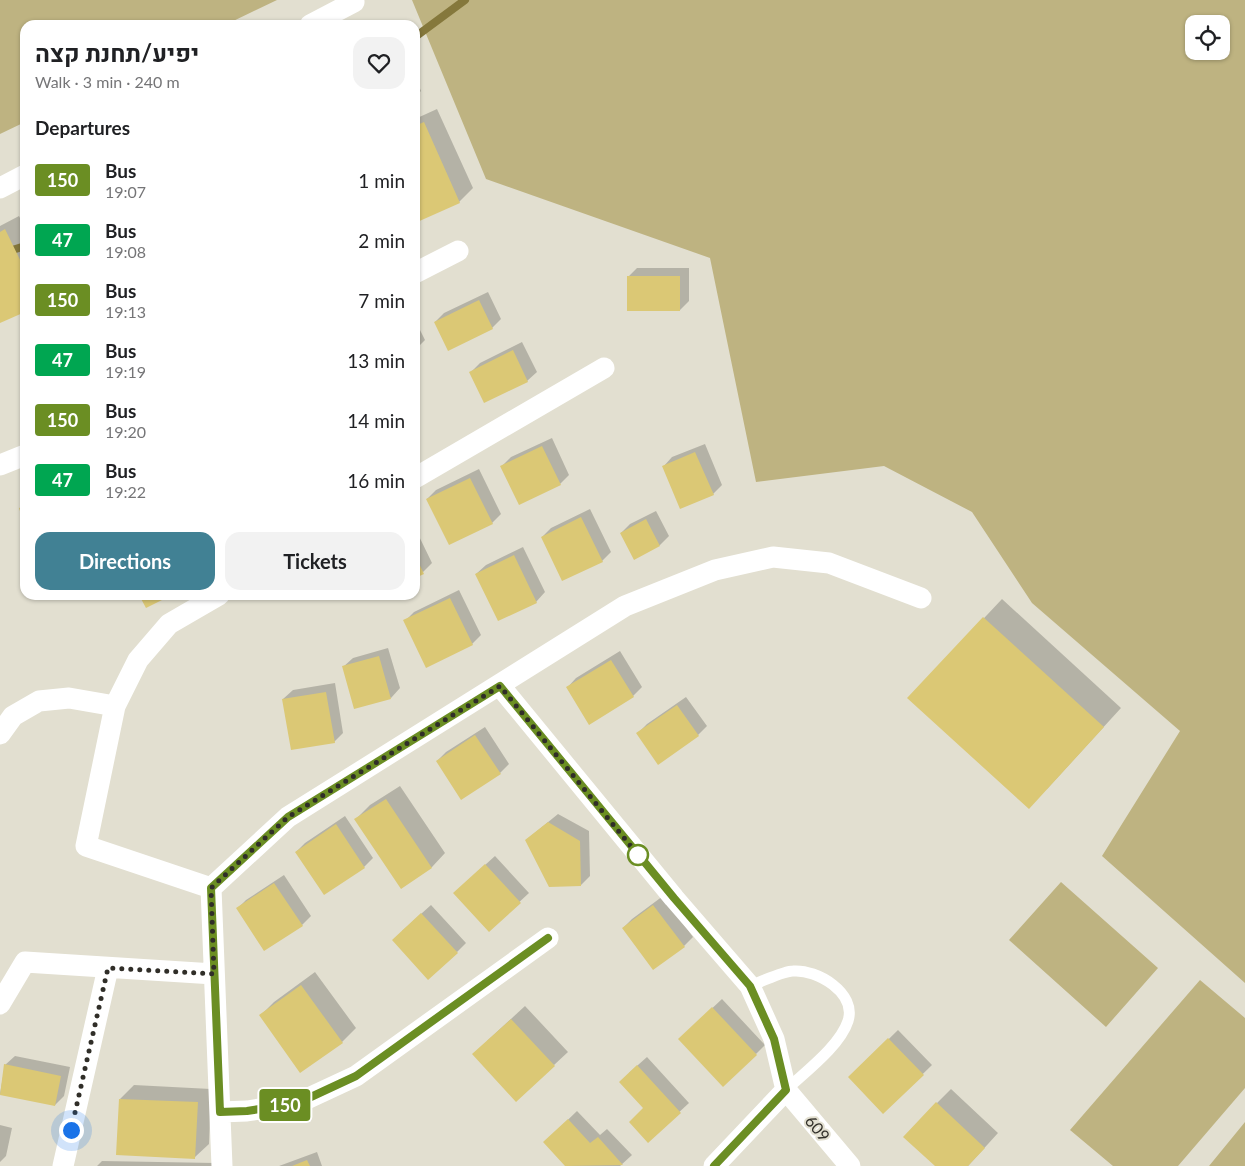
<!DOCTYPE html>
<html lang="en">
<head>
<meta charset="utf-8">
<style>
	:root { --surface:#fff; --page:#f2f2f2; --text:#202124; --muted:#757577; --accent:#418194 }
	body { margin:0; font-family:Lato,Heebo,sans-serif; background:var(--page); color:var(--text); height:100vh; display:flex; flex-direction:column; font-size:19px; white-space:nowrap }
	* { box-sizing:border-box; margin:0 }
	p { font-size:16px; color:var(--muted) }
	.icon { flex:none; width:28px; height:28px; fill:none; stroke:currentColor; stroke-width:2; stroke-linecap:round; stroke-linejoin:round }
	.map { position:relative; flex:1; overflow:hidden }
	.drawer { position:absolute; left:20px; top:20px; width:400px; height:580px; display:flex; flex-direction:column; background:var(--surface); border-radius:15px; box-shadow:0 1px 4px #0004 }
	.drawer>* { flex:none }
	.badge { padding:0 10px; border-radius:4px; font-size:18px; line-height:32px }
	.controls { position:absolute; left:1185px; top:15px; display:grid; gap:10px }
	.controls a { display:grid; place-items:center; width:45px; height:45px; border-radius:10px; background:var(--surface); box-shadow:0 1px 4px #0004; font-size:25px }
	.you { position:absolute; width:25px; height:25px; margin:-12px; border:4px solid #fff; border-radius:50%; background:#1a73e8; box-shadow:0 0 0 8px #1a73e833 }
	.map>.badge { position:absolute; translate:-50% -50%; box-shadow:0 0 0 2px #fff }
	h2 { padding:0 15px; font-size:19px; line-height:45px }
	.round { display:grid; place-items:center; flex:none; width:52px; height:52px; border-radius:15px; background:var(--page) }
	.overview { display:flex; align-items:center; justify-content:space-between; height:85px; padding:0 15px }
	h1 { font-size:24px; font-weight:700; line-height:38px }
	.primary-button { display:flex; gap:10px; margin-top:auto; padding:10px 15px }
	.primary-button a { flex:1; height:58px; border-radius:15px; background:var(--accent); color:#fff; font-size:20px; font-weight:700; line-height:58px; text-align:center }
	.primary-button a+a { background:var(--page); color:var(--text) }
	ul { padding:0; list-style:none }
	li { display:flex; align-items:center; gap:15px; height:60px; padding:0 15px }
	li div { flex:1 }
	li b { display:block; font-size:19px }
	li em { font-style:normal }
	li .badge { min-width:55px; font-weight:700; text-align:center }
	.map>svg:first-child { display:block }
</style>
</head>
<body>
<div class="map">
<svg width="1245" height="1166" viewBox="0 0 1245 1166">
	<rect width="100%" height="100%" fill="#e2dfd0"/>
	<path fill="#beb381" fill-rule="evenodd" d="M0,0H277L225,25H25V122L0,134Z
		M412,0H1245V983L1102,856L1180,731L1032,603L972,512L884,466L756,482L710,258L486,179ZM1194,24H1221V51H1194Z
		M1061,882L1158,968L1106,1027L1009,940Z
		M1200,980L1245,1018V1088L1178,1166H1113L1070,1130Z
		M1245,1122V1166H1209Z"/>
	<path fill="#0003" d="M415,76L421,91L415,97Z
		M437,109L473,188L459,202L415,219V119Z
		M19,216L25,228V310L0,322V226Z
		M637,268H689V301L680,310L628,277Z
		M488,292L501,319L492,328L435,322L444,313Z
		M415,320L425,340L415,350Z
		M522,342L537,372L527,381L471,372L480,363Z
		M552,438L569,475L560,484L502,466L511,457Z
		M705,444L722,485L713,494L663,467L672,457Z
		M479,469L501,514L492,523L427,499L436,490Z
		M590,509L611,552L602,561L542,537L551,528Z
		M656,511L669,536L660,545L635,558L621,533L630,524Z
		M415,528L432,563L423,572L415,576Z
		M523,547L545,592L536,602L476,574L486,565Z
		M459,590L481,635L472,644L405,621L414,612Z
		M1002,599L1121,708L1047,789L909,698Z
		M388,648L400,688L391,698L343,667L353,658Z
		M620,651L642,687L633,696L567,688L576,678Z
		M335,683L343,733L334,742L283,699L293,690Z
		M686,697L707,726L698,735L637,734L647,724Z
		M485,727L509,764L500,773L437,761L446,752Z
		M400,786L445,853L432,867L401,887L356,819L370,805Z
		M558,814L589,831L590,876L581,885L526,840Z
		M345,816L373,858L364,867L324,893L296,852L305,843Z
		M495,856L529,893L489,930L464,884Z
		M284,875L311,916L302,925L237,909L246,900Z
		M663,896L693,937L684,946L623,928L632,919Z
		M431,905L466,943L457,952L402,931Z
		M315,972L356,1028L342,1042L261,1015L274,1002Z
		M722,999L765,1045L756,1054L689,1030Z
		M525,1006L568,1052L554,1065L487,1041Z
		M898,1030L932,1065L884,1112L850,1077Z
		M15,1056L70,1067L64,1096L55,1105L0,1094L5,1065Z
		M647,1057L689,1103L648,1141L645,1108L629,1073Z
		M134,1085L211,1089L209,1144L195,1157L120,1099Z
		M951,1089L998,1133L968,1166H937V1103Z
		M577,1111L600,1135L607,1129L632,1155L620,1166H567L545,1142Z
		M0,1125L12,1128L6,1156L0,1162Z
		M317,1152L322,1166H279Z
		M102,1161L215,1163V1166H97Z"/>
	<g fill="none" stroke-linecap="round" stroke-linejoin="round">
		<path stroke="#85783c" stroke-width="8" d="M415,37L465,0
			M0,254L25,246"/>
	</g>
	<path fill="#dbc875" d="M424,122L460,203L415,223V126Z
		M5,229L25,270V312L0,323V232Z
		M627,276H680V311H627Z
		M479,300L493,329L448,351L434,322Z
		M513,350L528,382L484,403L469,372Z
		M542,446L561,485L519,505L500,466Z
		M695,452L714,495L680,509L662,466Z
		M470,478L493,524L449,545L426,499Z
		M25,506V527L19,508Z
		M581,517L603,562L562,581L541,537Z
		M646,519L660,546L634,560L620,533Z
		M415,555L424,574L415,578Z
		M514,555L537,603L498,621L475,574Z
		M139,595H172L146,608Z
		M450,598L473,645L426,668L403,620Z
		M983,617L1104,727L1029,809L907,698Z
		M379,656L391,699L354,709L342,666Z
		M611,660L634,697L589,725L566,687Z
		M326,692L335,743L291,750L282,699Z
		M677,705L699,736L658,765L636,733Z
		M475,735L501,774L461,800L436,761Z
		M386,799L432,868L401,889L354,819Z
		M548,822L580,841L581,886L549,887L525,840Z
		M336,824L365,868L324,895L295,852Z
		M485,864L521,903L489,932L453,893Z
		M274,883L303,926L264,951L236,908Z
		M653,905L685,947L653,970L622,928Z
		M421,913L458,953L428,980L392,940Z
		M301,985L343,1043L300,1073L259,1015Z
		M712,1007L757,1055L723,1087L678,1039Z
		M511,1019L555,1066L516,1102L472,1054Z
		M888,1038L924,1075L883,1114L848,1077Z
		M4,1064L61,1076L55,1106L0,1095Z
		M637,1065L681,1113L648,1143L629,1122L643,1108L619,1082Z
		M119,1099L198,1102L195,1159L116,1155Z
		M936,1102L985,1148L968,1166H935L903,1137Z
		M568,1119L590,1143L598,1137L623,1165L565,1166L543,1142Z
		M307,1160L310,1166H292Z"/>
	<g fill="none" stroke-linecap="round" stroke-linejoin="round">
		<path stroke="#fff" stroke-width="11" d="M750,986C760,982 784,971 793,971C817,969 857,993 848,1021C840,1046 805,1072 786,1090"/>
		<path stroke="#fff" stroke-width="21" d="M310,25L354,2
			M0,188L25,175
			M415,273L458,251
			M0,465L25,455
			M415,478L604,368
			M500,686L674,898L750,986L774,1039L786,1090L714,1166
			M0,734L13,716L39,701L69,698L115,706
			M211,888L86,846L115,706L138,660L169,624L219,595
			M0,1004L25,962L214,974
			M786,1090L850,1166
			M220,1112L247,1111L298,1103L356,1076L548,938
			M63,1166L108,968
			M222,1166L211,888L288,817L625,606L715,570L773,557L829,563L921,598"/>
	</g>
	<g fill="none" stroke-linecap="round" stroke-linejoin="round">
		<defs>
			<path id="line" d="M548,938L356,1076L298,1103L247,1111L220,1112L211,888L288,817L500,686L674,898L750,986L774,1039L786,1090L714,1166"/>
		</defs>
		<use href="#line" stroke="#fff" stroke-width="11"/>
		<use href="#line" stroke="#6b8e23" stroke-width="8"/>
		<path stroke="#302e28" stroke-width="5" stroke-dasharray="0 9" d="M71,1130L108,968L214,974L211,888L288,817L500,686L638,855"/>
	</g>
	<circle fill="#fff" stroke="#6b8e23" stroke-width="2.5" cx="638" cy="855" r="10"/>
	<g text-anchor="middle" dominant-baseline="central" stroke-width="4" stroke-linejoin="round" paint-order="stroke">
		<g font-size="16" fill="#302e28" stroke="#e2dfd0">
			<text transform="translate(818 1128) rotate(50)">609</text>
		</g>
	</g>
</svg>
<div class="controls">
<a><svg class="icon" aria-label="locate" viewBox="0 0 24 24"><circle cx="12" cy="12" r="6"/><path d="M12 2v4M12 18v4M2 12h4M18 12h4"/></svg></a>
</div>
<div class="you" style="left:71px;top:1130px"></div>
<b class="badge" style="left:285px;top:1105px;background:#6b8e23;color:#fff">150</b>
<section class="drawer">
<div class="overview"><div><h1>יפיע/תחנת קצה</h1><p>Walk · 3 min · 240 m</p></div><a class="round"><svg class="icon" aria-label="heart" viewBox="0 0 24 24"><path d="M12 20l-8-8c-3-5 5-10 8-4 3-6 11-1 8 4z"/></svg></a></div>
<h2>Departures</h2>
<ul>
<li><span class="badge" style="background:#6b8e23;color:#fff">150</span><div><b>Bus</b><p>19:07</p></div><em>1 min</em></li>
<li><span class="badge" style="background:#00a651;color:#fff">47</span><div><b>Bus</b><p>19:08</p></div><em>2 min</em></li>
<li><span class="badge" style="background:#6b8e23;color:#fff">150</span><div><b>Bus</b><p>19:13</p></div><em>7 min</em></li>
<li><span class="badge" style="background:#00a651;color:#fff">47</span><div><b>Bus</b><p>19:19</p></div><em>13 min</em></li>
<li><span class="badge" style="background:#6b8e23;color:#fff">150</span><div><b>Bus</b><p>19:20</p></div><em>14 min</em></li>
<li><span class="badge" style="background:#00a651;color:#fff">47</span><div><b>Bus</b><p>19:22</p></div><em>16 min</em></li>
</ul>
<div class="primary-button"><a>Directions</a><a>Tickets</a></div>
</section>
</div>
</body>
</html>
